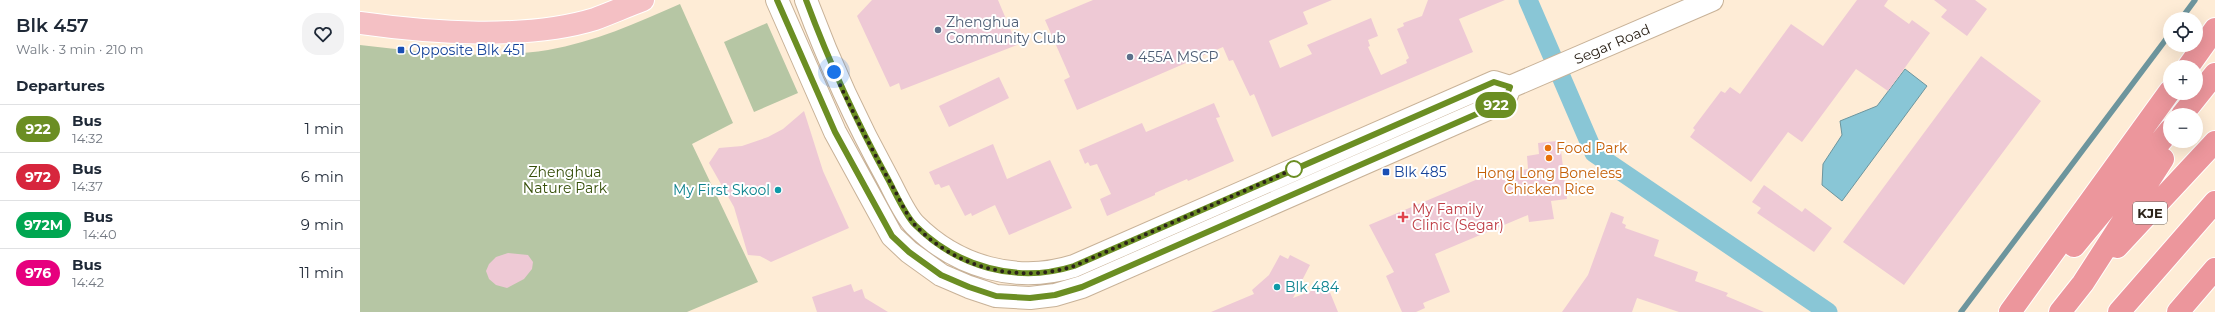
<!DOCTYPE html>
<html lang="en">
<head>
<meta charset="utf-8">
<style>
	:root { --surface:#fff; --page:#f2f2f3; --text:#1f2937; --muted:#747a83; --line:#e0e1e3 }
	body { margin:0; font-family:Montserrat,sans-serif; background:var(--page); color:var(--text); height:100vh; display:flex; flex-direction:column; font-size:15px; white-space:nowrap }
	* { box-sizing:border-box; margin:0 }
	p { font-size:13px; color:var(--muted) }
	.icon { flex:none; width:22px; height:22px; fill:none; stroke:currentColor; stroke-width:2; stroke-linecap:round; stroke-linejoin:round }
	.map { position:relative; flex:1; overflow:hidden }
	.drawer { display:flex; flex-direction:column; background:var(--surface); width:360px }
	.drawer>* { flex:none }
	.badge { padding:0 8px; border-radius:13px; font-size:14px; line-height:26px }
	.tools { position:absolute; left:1803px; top:12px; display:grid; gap:8px }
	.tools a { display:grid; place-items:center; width:40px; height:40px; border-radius:50%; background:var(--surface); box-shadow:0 4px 16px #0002; font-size:20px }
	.you { position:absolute; width:20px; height:20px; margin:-10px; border:3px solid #fff; border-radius:50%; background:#1a73e8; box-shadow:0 0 0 6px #1a73e833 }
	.map>.badge { position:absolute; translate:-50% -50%; box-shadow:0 0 0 2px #fff }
	h2 { padding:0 16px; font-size:15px; line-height:36px }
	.round { display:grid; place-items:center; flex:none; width:42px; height:42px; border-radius:16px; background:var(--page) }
	.overview { display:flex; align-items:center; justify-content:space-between; height:68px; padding:0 16px }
	h1 { font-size:19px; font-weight:600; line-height:30px }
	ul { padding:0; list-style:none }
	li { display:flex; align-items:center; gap:12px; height:48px; padding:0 16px; border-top:1px solid var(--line) }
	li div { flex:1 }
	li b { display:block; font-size:15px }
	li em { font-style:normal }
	li .badge { min-width:44px; font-weight:700; text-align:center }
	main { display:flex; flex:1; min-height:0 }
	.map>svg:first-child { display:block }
</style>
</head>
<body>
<main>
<section class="drawer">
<div class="overview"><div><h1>Blk 457</h1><p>Walk · 3 min · 210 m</p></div><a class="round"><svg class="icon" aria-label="heart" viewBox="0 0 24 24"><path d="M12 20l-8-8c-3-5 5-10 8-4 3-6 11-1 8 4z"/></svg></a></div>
<h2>Departures</h2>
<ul>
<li><span class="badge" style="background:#6b8e23;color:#fff">922</span><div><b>Bus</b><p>14:32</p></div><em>1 min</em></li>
<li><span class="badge" style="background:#d7263d;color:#fff">972</span><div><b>Bus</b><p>14:37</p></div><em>6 min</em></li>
<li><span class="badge" style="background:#00a651;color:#fff">972M</span><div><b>Bus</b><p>14:40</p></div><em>9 min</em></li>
<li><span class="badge" style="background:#e6007e;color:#fff">976</span><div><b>Bus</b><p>14:42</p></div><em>11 min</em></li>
</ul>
</section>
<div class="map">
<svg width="1855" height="312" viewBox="0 0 1855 312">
	<rect width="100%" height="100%" fill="#feecd6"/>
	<path fill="#b6c6a4" d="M320,4L373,123L332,144L398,282L327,312H0V45C62,52 126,60 188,50C234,42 277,23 320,4Z
		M407,23L438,93L394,112L364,42Z"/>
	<path fill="#89c6d6" stroke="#6d959d" d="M1545,69L1567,86L1482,201L1462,185L1463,164L1482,135L1480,121L1517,106Z"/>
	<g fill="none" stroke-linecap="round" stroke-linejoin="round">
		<path stroke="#6d959d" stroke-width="5.5" d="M1821,19L1835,0
			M1601,312L1810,34"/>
		<path stroke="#89c6d6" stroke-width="19" d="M1168,0L1234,153L1468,312"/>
	</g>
	<path fill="#eec9d5" d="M512,0H638L657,45L541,90L539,83L530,87L497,16Z
		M733,0H972L943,12L948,24L909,41L920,68L952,54L947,45L1011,18L1018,36L1008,40L1010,46L1008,47L1021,75L1047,63L1046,60L1049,58L1037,29L1044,26L1043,23L1062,16L1068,0H1145L1099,19L1113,52L912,137L894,94L890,96L873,60L869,61L863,47L717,110L704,80L710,77L685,20Z
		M1497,0H1528L1524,6L1549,24L1552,20L1570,33L1528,91L1496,69L1442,142L1428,132L1391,182L1330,137L1335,130L1333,128L1361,91L1365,93L1370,87L1380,94L1431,24L1463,46Z
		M1574,0H1615L1627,9L1607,36L1581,17L1587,10Z
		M1621,56L1681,101L1544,285L1483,242Z
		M639,77L649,98L589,127L579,106Z
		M854,103L860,117L856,118L874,161L828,181L827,179L795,193V195L747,216L740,199L751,194L737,164L730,166L728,162L725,164L719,150L782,123L786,132Z
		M444,111L463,171L489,228L411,262L400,256L388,255L374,207L349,163L359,148L382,146L408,137L423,129Z
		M1197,141L1198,151H1201L1207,199L1191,201L1194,219L1169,222L1168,215L1075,254L1090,292L1063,303L1065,308L1056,312H1042L1026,276L1034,272L1009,225L1125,176L1168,169L1167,156L1179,154L1178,143Z
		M633,144L647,179L690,160L712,208L649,235L635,205L612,216L611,213L605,216L589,185L581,188L579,184L575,185L569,172Z
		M1404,185L1442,212L1445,208L1472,228L1454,252L1397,213L1401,208L1392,202Z
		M1251,212L1264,217L1262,223L1266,225L1265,228L1299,240L1294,256L1338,272L1335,281L1368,293L1366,296L1404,312H1319L1277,298L1272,312H1202L1228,275Z
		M148,253L168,255L173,262L172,269L164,279L147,288L136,285L129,279L126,271L129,264L136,257Z
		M920,255L928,259L930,255L950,265L933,298L959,288L961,293L969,290L978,312H851L894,294L892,290L909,275Z
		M491,284L494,292L502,289L505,298L528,312H457L452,297Z"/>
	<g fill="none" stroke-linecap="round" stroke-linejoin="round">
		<defs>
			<path id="minor" d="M417,0L475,132L532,236L549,252L581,275L609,287L636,296L670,298L695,295L722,287L1144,102L1150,87
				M446,0C469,62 496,121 528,179C535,192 545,215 555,225C597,267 657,284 714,266L1134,82L1150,87L1352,0"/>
			<path id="major" d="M0,23C70,33 167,40 235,19C251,13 267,6 283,0"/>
			<path id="highway" d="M1828,67L1855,29
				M1822,115L1855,74
				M1714,246L1810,130
				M1757,247L1855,142
				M1650,312L1810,91
				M1700,312L1723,283L1803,159
				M1759,312L1855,202
				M1818,312L1855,269"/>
		</defs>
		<use href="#minor" stroke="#c8b298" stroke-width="24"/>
		<use href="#major" stroke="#fff" stroke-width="24"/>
		<use href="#highway" stroke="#fff" stroke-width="24"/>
		<use href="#minor" stroke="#fff" stroke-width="22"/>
		<use href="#major" stroke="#f4c0c4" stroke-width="22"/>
		<use href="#highway" stroke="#ec969c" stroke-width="22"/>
	</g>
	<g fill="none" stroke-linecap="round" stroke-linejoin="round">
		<defs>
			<path id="line" d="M417,0L475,132L532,236L549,252L581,275L609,287L636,296L670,298L695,295L722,287L1144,102L1150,87L1134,82L714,266C657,284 597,267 555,225C545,215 535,192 528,179C496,121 469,62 446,0"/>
		</defs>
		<use href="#line" stroke="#fff" stroke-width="9"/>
		<use href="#line" stroke="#6b8e23" stroke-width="6"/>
		<path stroke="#2c2319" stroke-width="4" stroke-dasharray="0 7.2" d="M474,72C493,113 513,152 535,191C541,202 547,216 555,225C595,268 659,284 714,266L934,169"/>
	</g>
	<g fill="#5c6f8a" stroke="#fff" stroke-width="1.5">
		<circle cx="578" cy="30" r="4"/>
		<circle cx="770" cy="57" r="4"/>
	</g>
	<g fill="#1a4fb4" stroke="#fff" stroke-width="1.5">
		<rect x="37" y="46" width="8" height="8" rx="2"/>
		<rect x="1022" y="168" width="8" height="8" rx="2"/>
	</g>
	<g fill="#e8710a" stroke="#fff" stroke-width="1.5">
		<circle cx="1188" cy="148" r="4"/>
		<circle cx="1189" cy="158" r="4"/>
	</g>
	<circle fill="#fff" stroke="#6b8e23" stroke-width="2" cx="934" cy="169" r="8"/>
	<g fill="#0f9aa8" stroke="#fff" stroke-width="1.5">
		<circle cx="418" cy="190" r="4"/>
		<circle cx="917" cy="287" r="4"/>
	</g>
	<path fill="#e0444e" stroke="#fff" stroke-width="1.5" d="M1041 211h4v4h4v4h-4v4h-4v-4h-4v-4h4z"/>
	<g text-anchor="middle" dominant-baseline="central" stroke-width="4" stroke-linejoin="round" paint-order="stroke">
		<rect fill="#fff" stroke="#6b655e" stroke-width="1" x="1773" y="202" width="34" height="22" rx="3"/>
		<g font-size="13" font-weight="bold" fill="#2c2319">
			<text x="1790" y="213">KJE</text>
		</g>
		<g font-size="14" fill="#4e5e75" stroke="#fff" text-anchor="start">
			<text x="586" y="22">Zhenghua<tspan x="586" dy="16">Community Club</tspan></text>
			<text x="778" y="57">455A MSCP</text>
		</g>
		<g font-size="14" fill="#2c2319" stroke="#fff">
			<text transform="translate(1252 44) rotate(-23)">Segar Road</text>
		</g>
		<g font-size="14" fill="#164399" stroke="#fff" text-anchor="start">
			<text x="49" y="50">Opposite Blk 451</text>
			<text x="1034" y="172">Blk 485</text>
		</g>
		<g font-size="14" fill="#c56008" stroke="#fff" text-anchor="start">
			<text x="1196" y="148">Food Park</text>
			<text x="1189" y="173" text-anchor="middle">Hong Long Boneless<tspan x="1189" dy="16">Chicken Rice</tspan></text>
		</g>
		<g font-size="14" fill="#364f09" stroke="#fff">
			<text x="205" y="172">Zhenghua<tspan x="205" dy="16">Nature Park</tspan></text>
		</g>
		<g font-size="14" fill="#0d838f" stroke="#fff" text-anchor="end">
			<text x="410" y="190">My First Skool</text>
			<text x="925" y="287" text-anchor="start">Blk 484</text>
		</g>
		<g font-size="14" fill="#be3a42" stroke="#fff" text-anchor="start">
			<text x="1052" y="209">My Family<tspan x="1052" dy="16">Clinic (Segar)</tspan></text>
		</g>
	</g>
</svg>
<div class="tools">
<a><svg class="icon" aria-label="locate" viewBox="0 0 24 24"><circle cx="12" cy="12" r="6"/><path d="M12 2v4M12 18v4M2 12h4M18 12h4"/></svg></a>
<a>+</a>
<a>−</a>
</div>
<div class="you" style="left:474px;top:72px"></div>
<b class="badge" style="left:1136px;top:105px;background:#6b8e23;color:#fff">922</b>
</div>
</main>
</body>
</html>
